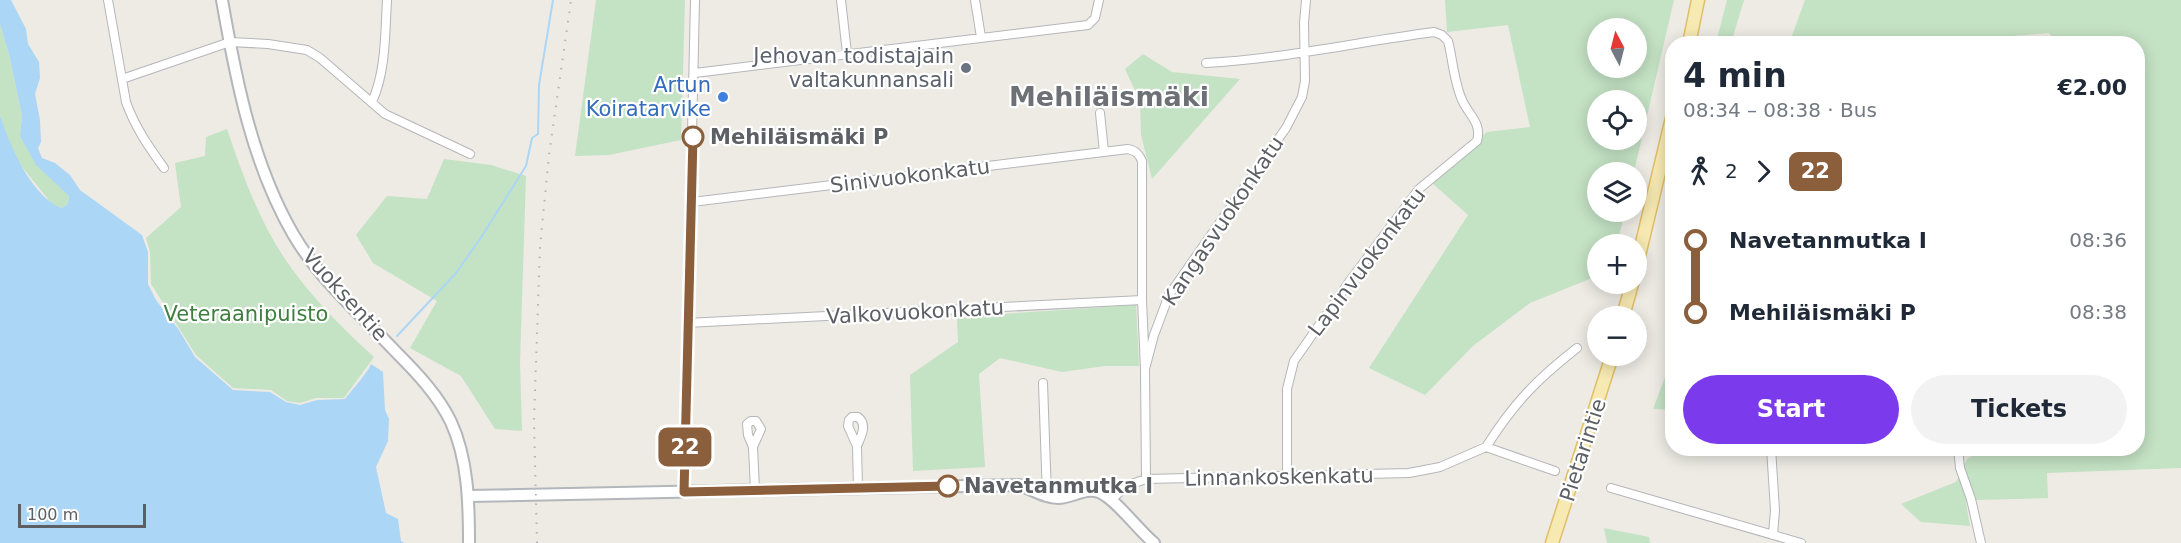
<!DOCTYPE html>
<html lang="en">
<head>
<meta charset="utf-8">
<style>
	:root { --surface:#fff; --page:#f2f2f3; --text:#1f2937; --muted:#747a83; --accent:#7c3aed }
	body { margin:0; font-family:"DejaVu Sans",sans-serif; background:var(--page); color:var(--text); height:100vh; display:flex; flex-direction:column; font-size:22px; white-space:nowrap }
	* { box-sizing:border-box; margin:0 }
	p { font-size:20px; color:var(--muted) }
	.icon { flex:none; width:33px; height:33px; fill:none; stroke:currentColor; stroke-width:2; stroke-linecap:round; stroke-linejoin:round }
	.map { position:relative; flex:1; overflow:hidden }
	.details { position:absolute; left:1665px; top:36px; width:480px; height:420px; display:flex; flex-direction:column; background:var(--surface); border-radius:24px; box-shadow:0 3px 15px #0003 }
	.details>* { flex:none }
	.badge { padding:0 12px; border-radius:9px; font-size:21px; line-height:39px }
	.needle { width:39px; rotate:353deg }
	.controls { position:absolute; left:1587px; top:18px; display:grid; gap:12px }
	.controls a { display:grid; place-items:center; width:60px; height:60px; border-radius:50%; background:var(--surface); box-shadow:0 3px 15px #0003; font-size:30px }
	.scale { position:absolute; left:18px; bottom:15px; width:128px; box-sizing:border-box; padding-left:6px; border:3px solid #5c5f63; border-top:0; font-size:16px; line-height:21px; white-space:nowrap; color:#5c5f63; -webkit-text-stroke:4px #fff; paint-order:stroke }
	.map>.badge { position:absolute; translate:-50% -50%; box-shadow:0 0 0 3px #fff }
	.legs { display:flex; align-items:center; gap:9px; height:66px; padding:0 18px; font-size:20px }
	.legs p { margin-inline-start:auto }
	.summary { display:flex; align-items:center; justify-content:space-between; height:102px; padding:0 18px }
	h1 { font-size:33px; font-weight:700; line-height:45px }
	.primary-button { display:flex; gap:12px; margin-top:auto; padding:12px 18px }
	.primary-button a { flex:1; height:69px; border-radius:36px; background:var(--accent); color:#fff; font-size:24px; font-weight:700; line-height:69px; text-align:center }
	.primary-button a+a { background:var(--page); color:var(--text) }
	ul { padding:0 18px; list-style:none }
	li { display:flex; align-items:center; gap:21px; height:72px; font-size:22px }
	li i { display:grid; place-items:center; width:9px; height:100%; margin:0 8px; background:currentColor }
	li i::after { content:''; width:15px; height:15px; margin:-8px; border:4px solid; border-radius:50%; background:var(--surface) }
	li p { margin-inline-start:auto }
	li:first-child i { background:linear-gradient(#0000 50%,currentColor 0) }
	li:last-child i { background:linear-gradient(currentColor 50%,#0000 0) }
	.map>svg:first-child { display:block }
</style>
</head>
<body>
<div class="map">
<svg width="2181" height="543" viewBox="0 0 2181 543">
	<rect width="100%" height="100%" fill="#edebe4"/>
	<path fill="#c4e2c4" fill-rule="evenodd" d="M596,0H685L681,140L609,155L575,156Z
		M1445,0H1674L1634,172H1598V212H1625L1617,244H1598L1597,276L1530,303L1473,346L1425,395L1369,368L1468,215L1432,183L1487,132L1530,127L1508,25L1447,32ZM1598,28H1636V68H1598ZM1598,100H1636V140H1598Z
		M1727,0H1744L1731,43H1716Z
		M1805,0H2181V468L2047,473L2048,498L1976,500L1966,503L1970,526L1921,522L1901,504L1956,482L1967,459L1972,456L1971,449L2138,448V44L2057,43L2049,33L1954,41L1951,44H1789Z
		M0,24L9,54L22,116L20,136L58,185L69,195L68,204L62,208L52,204L18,162L5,132L0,115Z
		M1143,54L1172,72L1240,79L1152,179L1141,135L1140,101L1125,69Z
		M227,129C242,173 258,219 285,259C310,296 341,327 374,357L344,398H316L300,403L287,401L271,390L233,388L196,355L151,284L150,252L146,238L181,207L175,163L205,156L206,137Z
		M444,159L491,165L526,176L520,362L522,431L495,429L461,376L410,348L437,301L373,263L356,235L387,196L427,199Z
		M1136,305L1139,366H1105L1062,372L1000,358L979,374L985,467L913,471L910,375L958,342L957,317Z
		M1672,358V410L1653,409Z
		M1604,528L1649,537L1650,543H1607Z"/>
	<path fill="#acd6f5" d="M0,0H11L26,29L28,44L39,62L40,78L35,94L40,120L41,142L38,148L42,158L55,163L70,175L80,190L142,235L148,252V284L156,300L179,330L195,357L233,390L270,392L286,402L300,405L317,400L345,399C351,391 369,371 371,364L383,372L385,410L389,419L388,441L376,467L386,513L398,519L401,541L404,543H0V115C9,144 32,198 62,208L68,204L69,196L36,165L20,136L22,116L9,54L0,24Z"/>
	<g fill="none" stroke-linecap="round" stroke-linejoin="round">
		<path stroke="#acd6f5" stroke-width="2" d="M397,336L456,273L480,239L526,166L532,138L538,134L539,85L553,0"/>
		<defs>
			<path id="street" d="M108,0L126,102C135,127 148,146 164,168
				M841,0L847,53
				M975,0L981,37
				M1206,63C1283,59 1357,42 1434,32L1442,35L1448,41C1453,60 1454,84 1463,102C1470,116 1482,124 1477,141L1419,189L1349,282L1294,361L1287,389V476
				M695,73L1088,25L1095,18L1099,0
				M122,79L230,42L268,44L307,50L320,58L385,114L470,154
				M372,102C386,71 385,34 387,0
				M1100,113L1104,152
				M692,202L1128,149C1136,151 1139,154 1142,161V300L1145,369
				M687,323L1142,300
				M1043,383L1047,497
				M857,446C861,436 868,425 858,417H852L849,420L848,426L857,446L858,488
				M753,447L761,429L756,421H751L747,424L748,435L753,447L755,490
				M1486,447C1514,403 1536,380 1577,348
				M1771,448L1775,510L1773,535
				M1958,448L1960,468L1971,499L1981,543
				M1146,479L1145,369L1154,335L1169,295L1286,128L1302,97L1305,81L1304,23L1306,0
				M1611,488L1801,543
				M684,492L695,0
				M1111,500L1126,486L1146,479L1409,473L1440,467L1486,447L1555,471"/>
			<path id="secondary" d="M222,0C236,80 252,163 293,234C319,279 360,314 395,351C416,372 438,395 451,422C468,459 469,503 469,543
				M468,496L1019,485C1032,489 1044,498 1058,498C1073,498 1084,487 1099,492C1115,498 1139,531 1154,543"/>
			<path id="primary" d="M1689,44L1698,0
				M1636,268L1672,118
				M1623,316L1632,284
				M1552,543L1612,356"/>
		</defs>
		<use href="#street" stroke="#b5b6ba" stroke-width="10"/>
		<use href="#secondary" stroke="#b3b6ba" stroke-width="14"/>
		<use href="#primary" stroke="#e1be69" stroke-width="15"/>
		<use href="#street" stroke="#fff" stroke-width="8"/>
		<use href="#secondary" stroke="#fff" stroke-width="10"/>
		<use href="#primary" stroke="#f6e9b1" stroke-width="12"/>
		<path stroke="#b2b3b3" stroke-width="2" stroke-dasharray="1.5 8" stroke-linecap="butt" d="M537,543L534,421L540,247L549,155L571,0"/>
	</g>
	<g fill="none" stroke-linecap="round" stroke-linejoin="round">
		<defs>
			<path id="line-1" d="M693,137L684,492L948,486"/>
		</defs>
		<use href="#line-1" stroke="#fff" stroke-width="14"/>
		<use href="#line-1" stroke="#8b5e3c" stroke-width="9"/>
	</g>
	<circle fill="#6b7280" stroke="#fff" stroke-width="2" cx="966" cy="68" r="6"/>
	<circle fill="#3f7fe0" stroke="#fff" stroke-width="2" cx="723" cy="97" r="6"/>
	<g fill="#fff" stroke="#8b5e3c" stroke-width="3">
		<circle cx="693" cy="137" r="10"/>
		<circle cx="948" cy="486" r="10"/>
	</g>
	<g text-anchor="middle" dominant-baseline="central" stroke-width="4.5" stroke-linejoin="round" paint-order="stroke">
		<g font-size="21" fill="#5b616d" stroke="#fff" text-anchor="end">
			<text x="954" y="56">Jehovan todistajain<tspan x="954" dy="24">valtakunnansali</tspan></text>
		</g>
		<g font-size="21" fill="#366cbe" stroke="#fff" text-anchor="end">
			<text x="711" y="85">Artun<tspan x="711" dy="24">Koiratarvike</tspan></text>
		</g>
		<g font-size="21" font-weight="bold" fill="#5c5f63" stroke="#fff" text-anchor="start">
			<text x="710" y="137">Mehiläismäki P</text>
			<text x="964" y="486">Navetanmutka I</text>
		</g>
		<g font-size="21" fill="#5c5f63" stroke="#fff">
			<text transform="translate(910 176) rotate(-7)">Sinivuokonkatu</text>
			<text transform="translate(1223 221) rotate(-56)">Kangasvuokonkatu</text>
			<text transform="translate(1367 262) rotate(-53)">Lapinvuokonkatu</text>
			<text transform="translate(345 295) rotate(48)">Vuoksentie</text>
			<text transform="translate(915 312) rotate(-3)">Valkovuokonkatu</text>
			<text transform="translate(1583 450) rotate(-72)">Pietarintie</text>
			<text transform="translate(1279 477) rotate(-1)">Linnankoskenkatu</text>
		</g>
		<g font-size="21" fill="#3f8041" stroke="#fff">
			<text x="246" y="314">Veteraanipuisto</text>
		</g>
		<g font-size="27" font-weight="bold" fill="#6d7175" stroke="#fff">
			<text x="1109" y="96">Mehiläismäki</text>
		</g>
	</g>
</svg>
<div class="controls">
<a><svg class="needle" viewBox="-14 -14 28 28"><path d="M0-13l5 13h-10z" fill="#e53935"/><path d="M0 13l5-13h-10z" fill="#747a83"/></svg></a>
<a><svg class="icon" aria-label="locate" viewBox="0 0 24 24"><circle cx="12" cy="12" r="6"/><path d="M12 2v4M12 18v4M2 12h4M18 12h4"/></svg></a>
<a><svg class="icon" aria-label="layers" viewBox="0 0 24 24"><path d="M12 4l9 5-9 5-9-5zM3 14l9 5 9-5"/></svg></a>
<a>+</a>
<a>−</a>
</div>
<div class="scale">100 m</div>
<b class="badge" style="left:685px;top:447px;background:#8b5e3c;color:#fff">22</b>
<section class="details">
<div class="summary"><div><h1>4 min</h1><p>08:34 – 08:38 · Bus</p></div><b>€2.00</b></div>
<div class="legs"><svg class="icon" aria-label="walk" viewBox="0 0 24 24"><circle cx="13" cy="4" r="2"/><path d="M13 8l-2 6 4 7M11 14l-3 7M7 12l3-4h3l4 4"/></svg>2<svg class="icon" aria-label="forward" viewBox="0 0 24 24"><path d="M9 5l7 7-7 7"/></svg><b class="badge" style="background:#8b5e3c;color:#fff">22</b></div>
<ul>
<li><i style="color:#8b5e3c"></i><b>Navetanmutka I</b><p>08:36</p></li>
<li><i style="color:#8b5e3c"></i><b>Mehiläismäki P</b><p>08:38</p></li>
</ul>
<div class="primary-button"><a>Start</a><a>Tickets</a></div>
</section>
</div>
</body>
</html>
